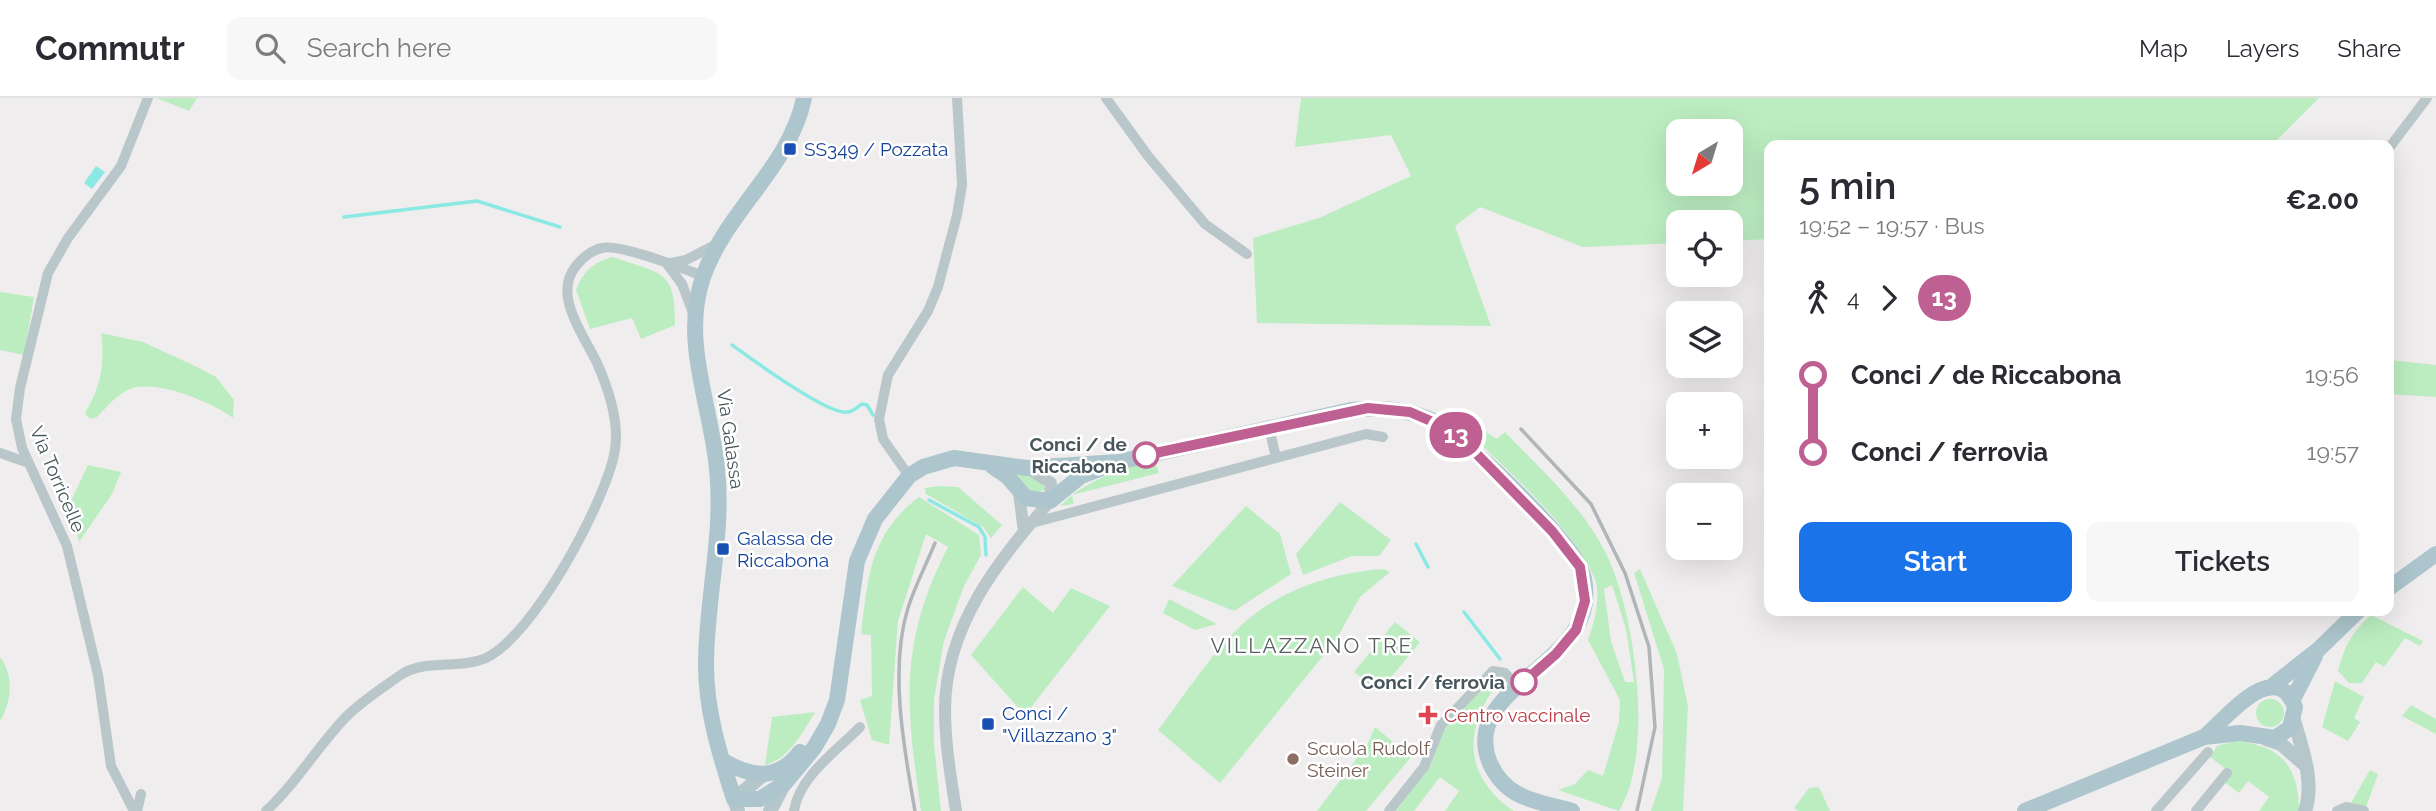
<!DOCTYPE html>
<html lang="en">
<head>
<meta charset="utf-8">
<style>
	:root { --surface:#fff; --page:#f7f7f7; --text:#2b2b33; --muted:#7c7c81; --line:#e1e1e2; --accent:#1a73e8 }
	body { margin:0; font-family:Raleway,sans-serif; background:var(--page); color:var(--text); height:100vh; display:flex; flex-direction:column; font-size:26px; white-space:nowrap }
	* { box-sizing:border-box; margin:0 }
	p { font-size:23px; color:var(--muted) }
	.icon { flex:none; width:38px; height:38px; fill:none; stroke:currentColor; stroke-width:2; stroke-linecap:round; stroke-linejoin:round }
	.map { position:relative; flex:1; overflow:hidden }
	.drawer { position:absolute; left:1764px; top:42px; width:630px; height:476px; display:flex; flex-direction:column; background:var(--surface); border-radius:14px; box-shadow:0 7px 28px #0002 }
	.drawer>* { flex:none }
	.badge { padding:0 14px; border-radius:23px; font-size:24px; line-height:46px }
	.needle { width:46px; rotate:218deg }
	.fabs { position:absolute; left:1666px; top:21px; display:grid; gap:14px }
	.fabs a { display:grid; place-items:center; width:77px; height:77px; border-radius:14px; background:var(--surface); box-shadow:0 7px 28px #0002; font-size:35px }
	.map>.badge { position:absolute; translate:-50% -50%; box-shadow:0 0 0 4px #fff }
	.legs { display:flex; align-items:center; gap:10px; height:77px; padding:0 35px; font-size:23px }
	.legs p { margin-inline-start:auto }
	.overview { display:flex; align-items:center; justify-content:space-between; height:119px; padding:0 35px }
	h1 { font-size:38px; font-weight:600; line-height:52px }
	.button { display:flex; gap:14px; margin-top:auto; padding:14px 35px }
	.button a { flex:1; height:80px; border-radius:14px; background:var(--accent); color:#fff; font-size:28px; font-weight:600; line-height:80px; text-align:center }
	.button a+a { background:var(--page); color:var(--text) }
	ul { padding:0 35px; list-style:none }
	li { display:flex; align-items:center; gap:24px; height:77px; font-size:26px }
	li i { display:grid; place-items:center; width:10px; height:100%; margin:0 9px; background:currentColor }
	li i::after { content:''; width:18px; height:18px; margin:-9px; border:5px solid; border-radius:50%; background:var(--surface) }
	li p { margin-inline-start:auto }
	li:first-child i { background:linear-gradient(#0000 50%,currentColor 0) }
	li:last-child i { background:linear-gradient(currentColor 50%,#0000 0) }
	header { display:flex; align-items:center; gap:42px; box-sizing:border-box; height:98px; padding:0 35px; background:var(--surface); border-bottom:2px solid var(--line) }
	header strong { font-size:33px }
	nav { display:flex; gap:38px; margin-inline-start:auto; font-size:24px }
	.search { width:490px; height:63px; background:var(--page); display:flex; align-items:center; gap:18px; box-sizing:border-box; padding:0 24px; border-radius:14px; color:var(--muted); font-size:26px }
	.map>svg:first-child { display:block }
</style>
</head>
<body>
<header>
<strong>Commutr</strong>
<div class="search"><svg class="icon" aria-label="search" viewBox="0 0 24 24"><circle cx="10" cy="10" r="6"/><path d="M15 15l6 6"/></svg>Search here</div>
<nav><a>Map</a><a>Layers</a><a>Share</a></nav>
</header>
<div class="map">
<svg width="2436" height="713" viewBox="0 0 2436 713">
	<rect width="100%" height="100%" fill="#f0edee"/>
	<path fill="#bcedc1" fill-rule="evenodd" d="M156,0H197L189,13Z
		M1301,0H2319L2272,47H1769V141L1731,143V124H1678V145L1583,149L1480,109L1455,128L1491,228L1257,225L1253,140L1319,120L1411,78L1391,37L1295,49ZM1678,33H1731V86H1678Z
		M613,159C661,176 676,171 675,227L641,241L632,220L590,231L576,192C584,173 593,164 613,159Z
		M0,194L34,199L24,257L0,252Z
		M101,235L143,244L197,269L216,279L234,302L233,320C212,304 156,281 130,291C117,296 106,310 97,319L90,321L85,315C101,289 105,265 101,235Z
		M2389,262L2436,267V299L2389,296Z
		M1466,321L1497,341L1505,334C1542,373 1587,412 1609,462C1636,522 1654,656 1619,713L1558,692L1575,686L1588,672L1603,678L1619,624L1620,602L1588,542C1594,525 1602,496 1594,479C1572,427 1502,368 1462,328ZM1612,487L1626,531L1634,584H1625L1611,543L1604,491Z
		M1155,363L1159,375L1072,397L1074,406L1060,408C1087,381 1121,371 1155,363Z
		M88,367L121,374L112,396L79,444L70,405Z
		M1013,373C1025,376 1040,380 1046,392L1029,395Z
		M939,388L958,389L1002,427L991,440L983,429L926,396L925,390Z
		M919,399L979,437L981,457L964,488L944,543L934,602V646L941,713H921C906,609 898,546 948,449L926,436L898,523L889,647L872,642L860,602L872,598L871,537L861,536C868,478 870,436 919,399Z
		M1340,404L1391,442L1379,458H1352L1303,477L1296,456Z
		M1246,408L1280,436L1291,476L1234,513L1172,488Z
		M1384,471L1390,474L1360,499L1336,542L1220,685L1158,632C1186,596 1212,553 1246,523C1284,490 1336,474 1384,471Z
		M1640,471L1677,556L1688,608L1683,713H1651L1662,680L1664,571L1634,475Z
		M1023,489L1053,515L1071,490L1110,508L1025,617L971,557Z
		M1169,501L1217,526L1195,532L1163,515Z
		M2371,517L2423,543L2420,548L2405,540L2384,569L2376,564L2362,585H2349L2338,573C2346,546 2350,536 2371,517Z
		M1395,524L1420,544L1379,594L1354,574Z
		M0,559C14,577 12,604 0,623Z
		M1491,579L1497,587C1462,631 1465,681 1514,713H1445L1459,693L1440,679L1414,713H1396L1430,668L1443,633Z
		M2335,583L2364,599L2354,620L2360,624L2348,643L2322,629Z
		M2256 615a14 14 0 1 1 28 0a14 14 0 1 1-28 0Z
		M2411,607L2436,621V636L2402,618Z
		M815,614C802,636 790,660 765,667L772,619Z
		M1375,629L1411,659L1366,713H1317L1367,647Z
		M2235,643C2280,647 2299,667 2299,713H2259L2269,699L2248,683L2239,695L2223,683L2230,674L2210,659L2217,648Z
		M2370,672L2378,676L2366,709L2351,705Z
		M1819,689L1830,713H1798L1794,710L1809,690Z"/>
	<path fill="#8ae9e3" d="M96,68L105,74L92,91L84,85Z"/>
	<g fill="none" stroke-linecap="round" stroke-linejoin="round">
		<path stroke="#8ae9e3" stroke-width="3.5" d="M344,119L477,103L560,129
			M732,247C750,260 828,317 847,314C853,314 857,309 862,306L867,307L873,317
			M929,402L979,429L985,439L986,457
			M1416,446L1428,469
			M1464,514L1500,561"/>
		<path stroke="#b9c6ca" stroke-width="10" d="M1106,0L1148,58L1205,126L1247,156
			M2389,50L2427,0
			M671,165L686,162L715,147
			M667,166L682,186L693,215
			M1269,330L1276,359
			M0,355L29,365
			M909,378L883,341L879,321L888,277L928,213L938,189L957,117L962,87L957,0
			M1032,425L1366,336L1383,339
			M134,713L111,668L98,577L67,448L22,350L16,321L20,290L48,175L68,140L121,68L148,0
			M137,713L141,696
			M266,713C296,686 317,649 345,620C360,604 381,591 399,578C424,560 458,572 486,560C533,538 603,408 614,357C621,327 609,292 597,265C584,237 552,197 576,168C582,160 592,152 602,150C619,145 684,171 703,178
			M794,713C799,678 838,652 860,629
			M1389,713L1424,669L1441,627L1493,573L1505,575L1518,590
			M2156,713L2208,654
			M2196,713L2227,675
			M2337,713L2346,709L2364,713"/>
		<path stroke="#b9c6ca" stroke-width="12" d="M1019,395L1024,434
			M956,713C951,680 945,646 945,612C945,528 998,463 1050,403L1051,385L1027,370"/>
		<path stroke="#b6c7cc" stroke-width="14" d="M2294,622C2302,651 2315,684 2305,713
			M2266,641L2281,646L2305,667
			M738,713L734,701L762,678
			M770,713L785,685"/>
		<path stroke="#adc5cc" stroke-width="16" d="M804,0C790,69 726,113 703,179C681,243 711,306 717,371C724,436 706,502 706,567C706,614 720,657 734,701H760L785,685L814,650L828,626L837,602L857,463L875,421L909,378L923,369L954,360L1027,370L1118,364
			M992,368L1007,378L1026,400L1050,403L1081,378L1118,364L1351,312C1378,309 1404,310 1429,321C1462,335 1564,436 1580,469C1585,479 1586,494 1585,505C1576,571 1463,593 1489,663C1495,677 1504,688 1516,695C1533,705 1553,707 1572,713
			M2389,490L2436,456
			M2272,588L2319,551L2358,513
			M2292,603L2315,558
			M722,662C750,679 778,684 800,654
			M2025,713L2204,639L2240,635L2275,640L2290,630L2295,609C2275,557 2225,622 2204,639"/>
		<path stroke="#afb5b8" stroke-width="3.5" d="M1521,331L1591,406L1625,475L1649,549L1655,629L1637,713
			M915,713C904,651 889,571 908,510C915,488 926,467 935,445"/>
	</g>
	<g fill="none" stroke-linecap="round" stroke-linejoin="round">
		<defs>
			<path id="line-1" d="M1146,357L1368,310L1410,314L1449,331L1466,345L1552,433L1580,469L1585,503L1576,532L1556,556L1524,584"/>
		</defs>
		<use href="#line-1" stroke="#fff" stroke-width="16"/>
		<use href="#line-1" stroke="#bf6092" stroke-width="10"/>
	</g>
	<g fill="#1a4fb4" stroke="#fff" stroke-width="2.5">
		<rect x="783" y="44" width="14" height="14" rx="3.5"/>
		<rect x="716" y="444" width="14" height="14" rx="3.5"/>
		<rect x="981" y="619" width="14" height="14" rx="3.5"/>
	</g>
	<g fill="#fff" stroke="#bf6092" stroke-width="3.5">
		<circle cx="1146" cy="357" r="12"/>
		<circle cx="1524" cy="584" r="12"/>
	</g>
	<path fill="#e0444e" stroke="#fff" stroke-width="2.5" d="M1424.5 606.5h7v7h7v7h-7v7h-7v-7h-7v-7h7z"/>
	<circle fill="#8d6e63" stroke="#fff" stroke-width="2.5" cx="1293" cy="661" r="7"/>
	<g text-anchor="middle" dominant-baseline="central" stroke-width="5" stroke-linejoin="round" paint-order="stroke">
		<g font-size="19" fill="#164399" stroke="#fff" text-anchor="start">
			<text x="804" y="51">SS349 / Pozzata</text>
			<text x="737" y="440">Galassa de<tspan x="737" dy="22">Riccabona</tspan></text>
			<text x="1002" y="615">Conci /<tspan x="1002" dy="22">"Villazzano 3"</tspan></text>
		</g>
		<g font-size="19" fill="#46565a" stroke="#fff">
			<text transform="translate(731 341) rotate(82)">Via Galassa</text>
			<text transform="translate(58 381) rotate(67)">Via Torricelle</text>
		</g>
		<g font-size="19" font-weight="bold" fill="#46565a" stroke="#fff" text-anchor="end">
			<text x="1127" y="346">Conci / de<tspan x="1127" dy="22">Riccabona</tspan></text>
			<text x="1505" y="584">Conci / ferrovia</text>
		</g>
		<g font-size="19" fill="#be3a42" stroke="#fff" text-anchor="start">
			<text x="1444" y="617">Centro vaccinale</text>
		</g>
		<g font-size="19" fill="#785e54" stroke="#fff" text-anchor="start">
			<text x="1307" y="650">Scuola Rudolf<tspan x="1307" dy="22">Steiner</tspan></text>
		</g>
		<g font-size="21" letter-spacing="2" fill="#5a6062" stroke="#fff">
			<text x="1312" y="547">VILLAZZANO TRE</text>
		</g>
	</g>
</svg>
<div class="fabs">
<a><svg class="needle" viewBox="-14 -14 28 28"><path d="M0-13l5 13h-10z" fill="#e53935"/><path d="M0 13l5-13h-10z" fill="#7c7c81"/></svg></a>
<a><svg class="icon" aria-label="locate" viewBox="0 0 24 24"><circle cx="12" cy="12" r="6"/><path d="M12 2v4M12 18v4M2 12h4M18 12h4"/></svg></a>
<a><svg class="icon" aria-label="layers" viewBox="0 0 24 24"><path d="M12 4l9 5-9 5-9-5zM3 14l9 5 9-5"/></svg></a>
<a>+</a>
<a>−</a>
</div>
<b class="badge" style="left:1456px;top:337px;background:#bf6092;color:#fff">13</b>
<section class="drawer">
<div class="overview"><div><h1>5 min</h1><p>19:52 – 19:57 · Bus</p></div><b>€2.00</b></div>
<div class="legs"><svg class="icon" aria-label="walk" viewBox="0 0 24 24"><circle cx="13" cy="4" r="2"/><path d="M13 8l-2 6 4 7M11 14l-3 7M7 12l3-4h3l4 4"/></svg>4<svg class="icon" aria-label="forward" viewBox="0 0 24 24"><path d="M9 5l7 7-7 7"/></svg><b class="badge" style="background:#bf6092;color:#fff">13</b></div>
<ul>
<li><i style="color:#bf6092"></i><b>Conci / de Riccabona</b><p>19:56</p></li>
<li><i style="color:#bf6092"></i><b>Conci / ferrovia</b><p>19:57</p></li>
</ul>
<div class="button"><a>Start</a><a>Tickets</a></div>
</section>
</div>
</body>
</html>
